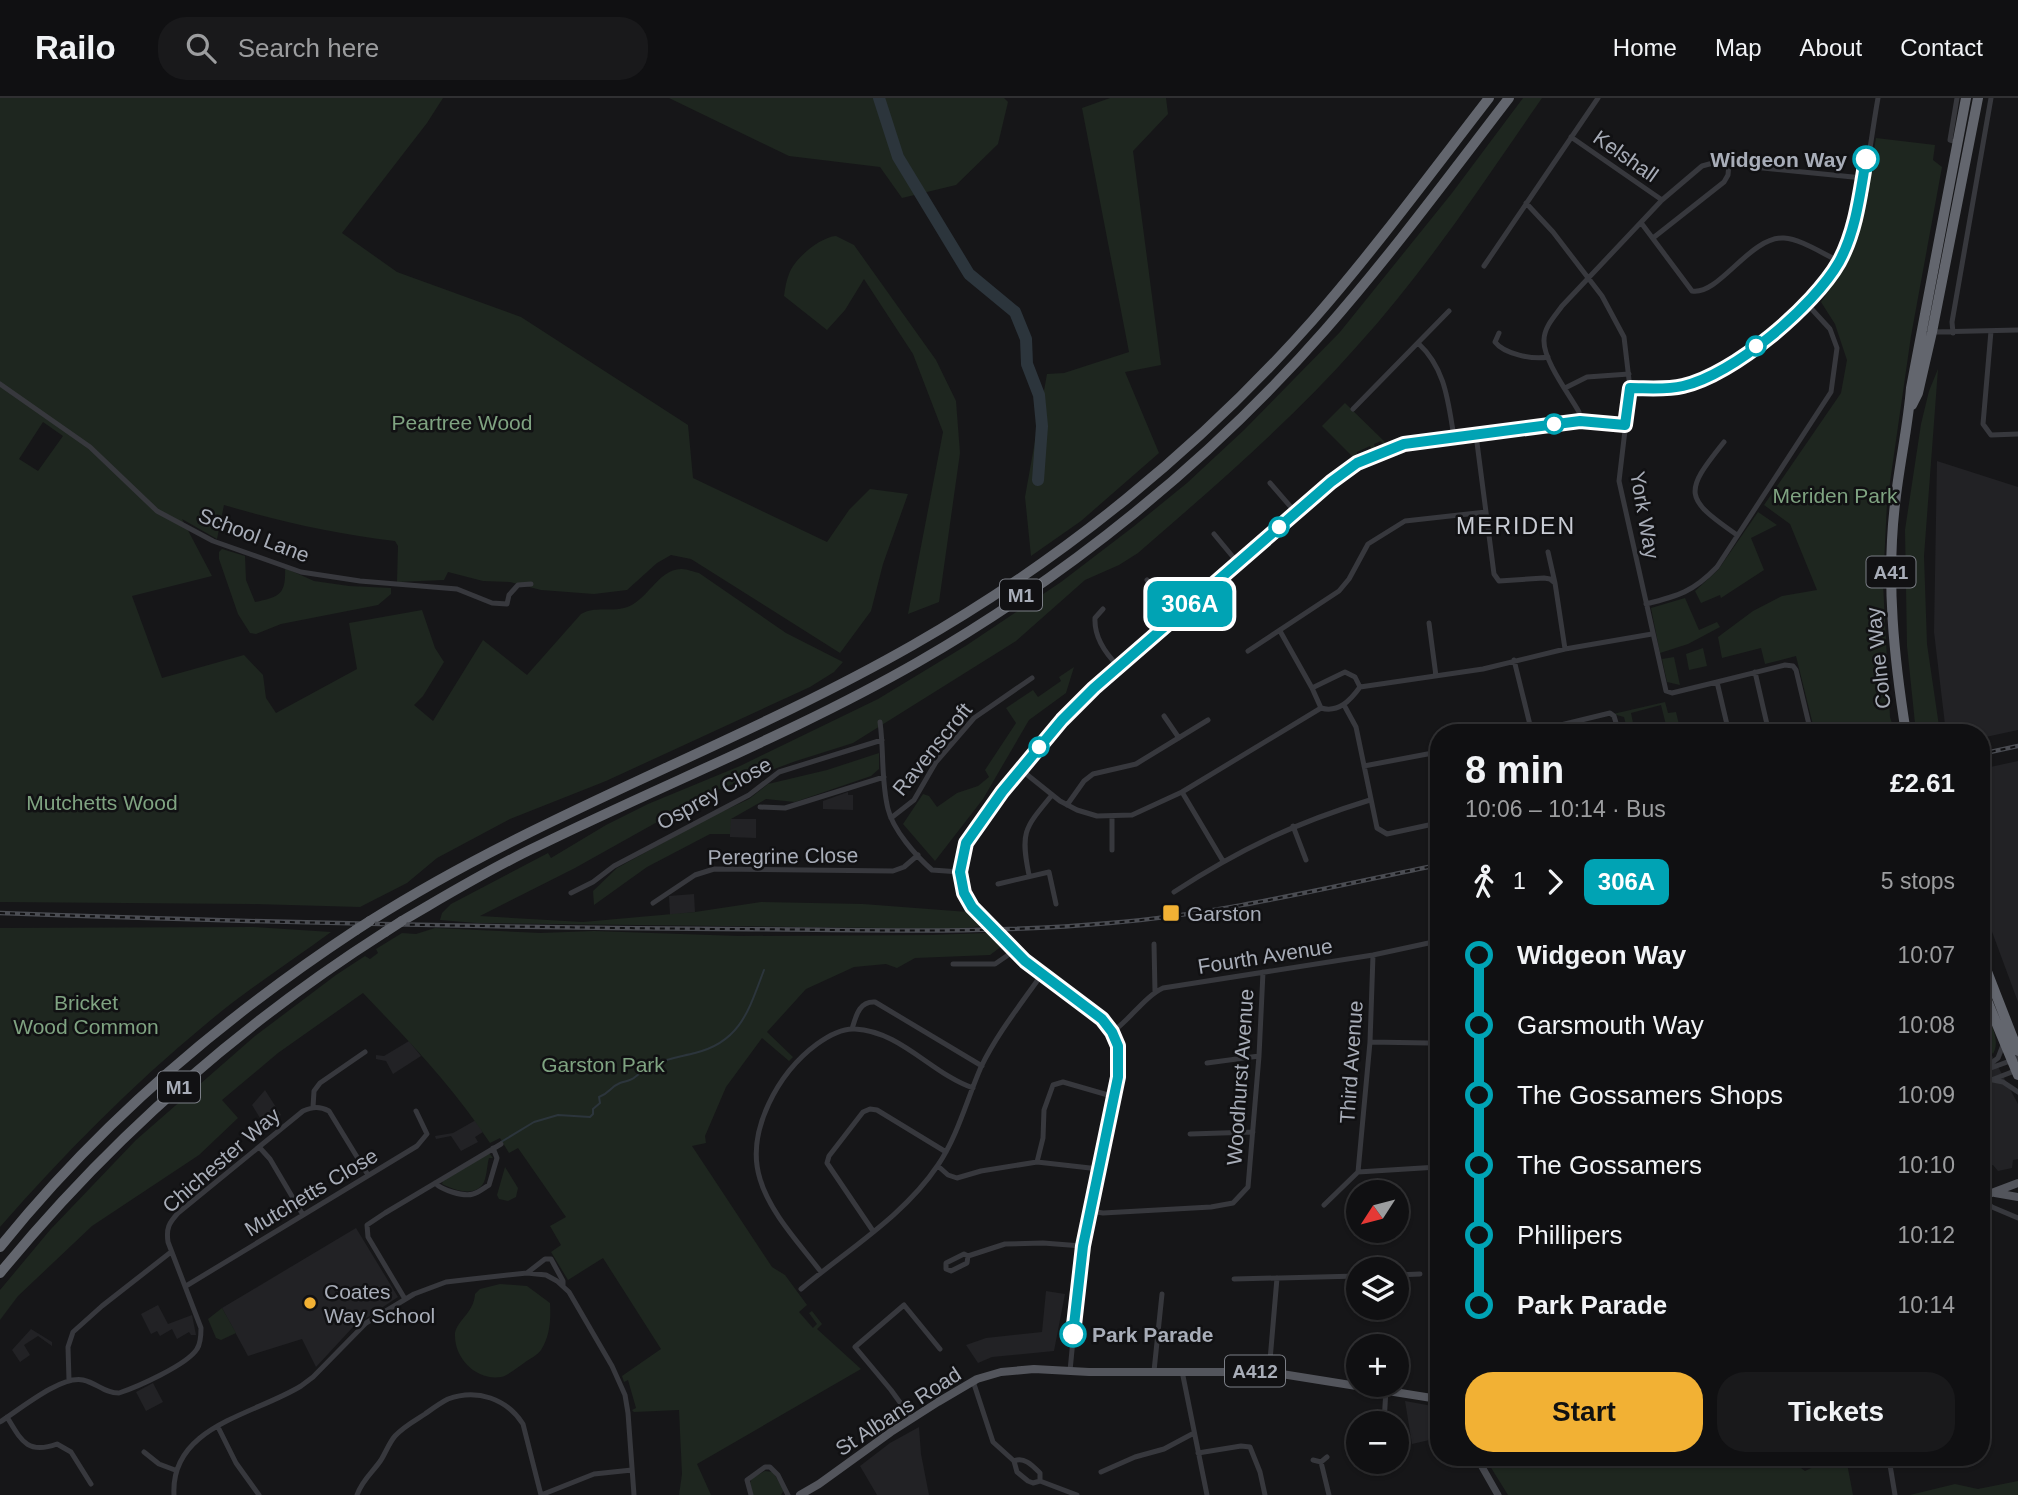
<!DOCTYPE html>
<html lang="en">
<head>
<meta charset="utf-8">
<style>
	:root { --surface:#101012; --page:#19191b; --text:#f1f3f6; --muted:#9c9d9f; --line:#303032; --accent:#f2b134 }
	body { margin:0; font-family:Helvetica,sans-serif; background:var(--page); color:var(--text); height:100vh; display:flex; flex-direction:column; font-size:26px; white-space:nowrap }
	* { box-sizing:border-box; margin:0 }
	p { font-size:23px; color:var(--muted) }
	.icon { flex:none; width:38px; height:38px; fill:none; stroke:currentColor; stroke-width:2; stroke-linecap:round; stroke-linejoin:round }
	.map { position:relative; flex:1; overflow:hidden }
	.details { position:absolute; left:1430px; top:626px; width:560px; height:742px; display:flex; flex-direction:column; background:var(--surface); border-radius:28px; box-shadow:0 2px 5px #0004,0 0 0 2px var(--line) }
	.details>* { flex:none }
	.badge { padding:0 14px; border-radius:10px; font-size:24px; line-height:46px }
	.needle { width:46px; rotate:234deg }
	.fabs { position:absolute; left:1346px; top:1082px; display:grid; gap:14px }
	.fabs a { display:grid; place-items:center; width:63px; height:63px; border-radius:50%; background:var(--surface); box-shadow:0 2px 5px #0004,0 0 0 2px var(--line); font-size:35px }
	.map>.badge { position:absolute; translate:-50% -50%; box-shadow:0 0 0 4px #fff }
	.legs { display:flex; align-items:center; gap:10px; height:77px; padding:0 35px; font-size:23px }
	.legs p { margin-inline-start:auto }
	.headline { display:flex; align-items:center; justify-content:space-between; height:119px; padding:0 35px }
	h1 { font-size:38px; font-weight:800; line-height:52px }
	.button { display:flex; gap:14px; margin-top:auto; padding:14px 35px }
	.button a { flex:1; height:80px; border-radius:28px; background:var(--accent); color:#111; font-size:28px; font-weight:800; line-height:80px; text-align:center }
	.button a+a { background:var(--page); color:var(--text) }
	ul { padding:0 35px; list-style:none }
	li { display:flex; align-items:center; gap:24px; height:70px; font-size:26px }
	li i { display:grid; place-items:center; width:10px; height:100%; margin:0 9px; background:currentColor }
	li i::after { content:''; width:18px; height:18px; margin:-9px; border:5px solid; border-radius:50%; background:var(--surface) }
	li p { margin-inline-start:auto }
	li:first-child i { background:linear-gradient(#0000 50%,currentColor 0) }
	li:last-child i { background:linear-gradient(currentColor 50%,#0000 0) }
	header { display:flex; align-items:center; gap:42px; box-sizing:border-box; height:98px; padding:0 35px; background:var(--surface); border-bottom:2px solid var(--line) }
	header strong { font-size:33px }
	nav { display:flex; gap:38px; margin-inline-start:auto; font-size:24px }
	.search { width:490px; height:63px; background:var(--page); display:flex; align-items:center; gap:18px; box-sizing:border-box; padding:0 24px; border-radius:28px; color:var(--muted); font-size:26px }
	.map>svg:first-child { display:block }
</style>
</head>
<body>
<header>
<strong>Railo</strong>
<div class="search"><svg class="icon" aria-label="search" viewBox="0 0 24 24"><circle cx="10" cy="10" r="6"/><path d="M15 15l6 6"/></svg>Search here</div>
<nav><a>Home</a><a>Map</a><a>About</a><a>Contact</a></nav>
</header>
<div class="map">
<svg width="2018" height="1397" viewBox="0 0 2018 1397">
	<rect width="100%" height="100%" fill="#161618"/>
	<path fill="#222225" d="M1937,363L2018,389V632L1981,640V635H1946L1934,534Z
		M2018,663V904L1991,831L1989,801L1981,776V671Z
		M848,694V697H853V712L823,711V703Z
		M730,721H756V740L730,739Z
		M694,796L695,814L670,817L669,798Z
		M1981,937L2018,1006V1061L2013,1062L2012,1070L1998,1073L1993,1067L1981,1069Z
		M409,943L421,958L393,976L386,963L376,961V957L384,958Z
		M265,992L281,1017L268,1025L264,1018L260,1020L252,1007Z
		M476,1022L483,1034L475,1039L478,1044L461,1053L451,1038L436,1041L435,1038L453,1035Z
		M356,1130L398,1199L353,1229L316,1269L302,1241L248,1258L222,1210Z
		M1046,1193L1065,1196L1054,1253L992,1259L978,1265L966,1247L986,1240L1042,1234Z
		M158,1207L168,1226L192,1217L196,1237H191L189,1234L177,1241L172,1231L160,1238L157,1233L151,1236L141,1216Z
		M31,1231L52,1244V1248L38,1238L24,1247L30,1257L20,1264L12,1252Z
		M153,1285L163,1304L146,1313L136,1294Z
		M1405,1303L1438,1309V1340L1412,1346Z
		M919,1329L921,1356L929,1397H877L860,1368L890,1345Z"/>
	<path fill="#1e261f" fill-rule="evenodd" d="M0,0H443L427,25L342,135L397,174L521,219L688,327L693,380L827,444L849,412L870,391L908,396L883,466L871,513L840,555L691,461L671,457L657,465L627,492L594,496L541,492L510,484L483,483L448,474L444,482L397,484L398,448L395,443C336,436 281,424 224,407L217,441L182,421L212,478L132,498L162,580L244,557L263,577L266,600L276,615L357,571L349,525L422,512L435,550L444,564L423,598L414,607L433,623L483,542L527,577L581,516C595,508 609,514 624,510C647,505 658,470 682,471C687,471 694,474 699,475L786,535L843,564L834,574L810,589L606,683L510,721L437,760L407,785L360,809L250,806L0,804ZM43,324L63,338L38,373L19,361Z
		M669,0H1004L1008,4L998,46L956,87L902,100L880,69L789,58Z
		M1110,0H1166L1168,16L1133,53L1161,267L1125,274L1159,355L1081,423L1031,458L1025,399L1047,276L1064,275L1129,254L1082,10Z
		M1523,0H1542C1483,85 1427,171 1358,247C1291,323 1214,389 1138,455L1119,467L1085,482L1016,543L853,645L796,663L709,695L575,770L480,818L583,824L695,814L761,804L863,806L968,814L982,828L957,831L476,825L440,822L442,815L451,806L548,755L551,760L606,727L648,706L740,668L878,601L967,547L1061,484L1133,429L1187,385L1244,332L1340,234L1452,95Z
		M1876,40L1935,47L1933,62L1942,69L1911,238L1887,405L1883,486L1890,619L1895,635H1815L1796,558L1765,566L1761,550L1722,560L1718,539L1753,513L1782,498L1817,492L1790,426L1764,407L1841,295L1847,262L1835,226L1821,204L1849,162L1866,99L1870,95L1867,93Z
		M836,138L854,147L936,262L956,303L960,355L939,504L908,516L943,334L913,256L864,181L845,212L827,232L784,198C785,191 786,183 789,176C794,161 820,139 836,138Z
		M1938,271L1924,458L1927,546L1940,635H1916L1907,548L1905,432L1921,326L1929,293Z
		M1345,305L1387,346L1383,348L1381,343L1374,346L1376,351L1372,352L1370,348L1357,354L1358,359L1355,361L1322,328Z
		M1758,414L1777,427L1751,440L1764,472L1721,500L1720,497L1701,505L1695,493L1718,472Z
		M222,451L245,458L246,482L255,504C280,499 286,496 285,470L314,483L349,488L391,490V496L378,507L281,526L256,536L250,535L238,516L219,461V454Z
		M1685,500L1699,532L1717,524L1720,529L1688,546L1660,555L1651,510Z
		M1703,550L1707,568L1689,572L1686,556Z
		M1674,559L1680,587L1667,584L1662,561Z
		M1074,569L1066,595L1029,622L983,701L935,763L903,726L923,696L929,698L937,709L957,695L978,688L989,679L985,672L1016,625L1006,610L1033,592L1038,599L1061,583L1059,579Z
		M1665,604L1668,615L1676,614L1681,635H1668L1661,607L1631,615L1635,635H1628L1624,619L1613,616Z
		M879,655V671L871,678L795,704L766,701L731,721L730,736H710L647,769L594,807L593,793L617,770L706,721L749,701L768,686L827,672Z
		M254,829L331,834C290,864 245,893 206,926C131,988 64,1056 0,1129V830Z
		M435,830L540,835L594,833L739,838L932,837L987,835L1002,848L990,857L915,860L897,870L886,866L854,869L806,891L767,934L793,959L789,963L762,940L726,989L705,1038L706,1045L692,1048L772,1169L785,1177L807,1207L799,1214L813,1230L817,1226L809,1215L812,1213L822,1226L817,1231L861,1271L697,1366L711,1397H679L682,1376L679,1312L634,1314L632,1312L636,1310L628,1282L624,1284L622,1278L661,1251L603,1160L568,1182L551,1154L561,1147L550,1128L566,1119L518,1050L509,1055L500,1040L490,1045C455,991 408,942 363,895L278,955L222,1002L238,1020L199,1057L92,1128L18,1198L0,1222V1192L50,1132L136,1042L255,938L336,877L365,858L370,861L378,855L376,851L402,835L416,836Z
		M1981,904C1987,919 2002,940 1993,956L1981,937Z
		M489,1055L493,1060H489C487,1067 487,1077 484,1084C476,1100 454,1092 442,1086L443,1083Z
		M505,1069L518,1090L516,1099L508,1103L499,1101L497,1097Z
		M500,1186L527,1188L550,1205C551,1221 550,1238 541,1252C538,1257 529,1261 524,1265C518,1269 509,1277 501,1279C478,1283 455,1262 455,1238C454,1224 474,1216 475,1196L480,1191Z
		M222,1210L236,1235L221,1242L216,1240L208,1221Z
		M1485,1360H1787L1805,1373L1832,1360H1846L1853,1397H1508Z
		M765,1373L773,1374L784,1392L781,1397H753L750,1385L752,1380Z
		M2018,1383V1397H1910L1955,1386L1978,1391Z"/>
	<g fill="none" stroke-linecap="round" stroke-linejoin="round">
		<path stroke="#2c353c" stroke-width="2" d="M501,1044L534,1024L558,1017L590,1019L593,1016V1011L600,1005L599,999C610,995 610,989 620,985C625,983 631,983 635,979C640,976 643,971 648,969C663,961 679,959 695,955C741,944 749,911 764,872"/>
		<path stroke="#2c353c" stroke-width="12" d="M879,0L898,59L969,176L1015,214L1026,241L1027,266L1039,297L1042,328L1038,382"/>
		<path stroke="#37383d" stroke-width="5" d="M1957,0L1950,42L1957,44
			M1571,39L1662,102
			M1526,105L1553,134L1602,198L1624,239L1630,290L1619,383L1666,593L1672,595L1717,584L1729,635
			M1642,126L1692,193C1719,198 1750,138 1784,140C1801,141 1823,156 1839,163
			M1653,140L1724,84L1728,77L1729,65
			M1484,168L1598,0
			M1991,233L1983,326L1991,337L2018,336
			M1932,234L2018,232
			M1499,235L1495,244C1504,256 1533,262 1548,259
			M1953,235L1952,224L1991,0
			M1418,245C1446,271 1448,304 1454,339
			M0,286L90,349L157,413L213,443L301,474L360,483L457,491L492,505L507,506L509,497L518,487L531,486
			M1565,290L1587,279L1629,276
			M1630,290C1693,292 1706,283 1756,247C1789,224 1818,199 1838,165C1863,122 1869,50 1878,0
			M1353,311L1449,213
			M1580,323L1579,314C1569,296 1543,262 1544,242C1544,229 1555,218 1562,208L1662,102L1702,68L1713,65L1863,80
			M1476,337L1494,476L1499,483L1544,480L1550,481L1555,485L1565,551
			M1724,344C1683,395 1684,400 1737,437
			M1270,385L1296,415
			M1214,436L1238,465
			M1548,454L1555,485
			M1147,482L1177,517
			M1646,506C1678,498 1693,494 1717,469L1831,294L1837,250L1830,231L1807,206
			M1103,511L1095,520C1094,539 1105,555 1118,568
			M1429,525L1436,578
			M1280,533L1312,590
			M1248,553L1339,493L1349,481L1368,446L1405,423L1486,414
			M1514,562L1532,635
			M1755,574L1769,635
			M1717,584L1785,567L1793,568L1796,572L1811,635
			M1360,589L1355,579L1345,574L1312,590L1321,610C1338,615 1350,603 1360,589L1483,571L1565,551L1652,536
			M1344,607L1356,629L1377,730L1387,736L1438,725
			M1164,618L1179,640
			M880,624C884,653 881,683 888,711C893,732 916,758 932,772L960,774
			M1532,634L1610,615L1614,618L1619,635
			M1364,668L1438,654
			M1020,671L1060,703L1077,712L1097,718L1132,717L1182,694L1321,610
			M1182,694L1223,763
			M1067,707L1084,683L1093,676L1136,666L1208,622
			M760,709L785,710L884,679
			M1112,719V752
			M891,720L914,702L936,664L974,620L1032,580
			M1293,728L1306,762
			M1029,777C1020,733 1025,730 1052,697
			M998,786L1049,774L1056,806
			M1174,794C1240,751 1295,725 1370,702
			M571,795L593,784L614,768L749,697L779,674L882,642
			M653,805L695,777L714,771L893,773L904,769L918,757
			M1154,846L1155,894
			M953,866H995L1014,853
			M852,931C856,918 859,903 875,904L982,968
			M1112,934C1130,922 1144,899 1163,890L1373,857L1438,843
			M1370,944L1428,945
			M1207,965L1259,958
			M1988,971L2018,960
			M1981,973L1998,960L2003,947
			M1993,982L2003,984L2018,994
			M1981,986L2017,972
			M313,1009L314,993L320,985L365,954
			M1190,1036L1253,1034
			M260,1050L270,1061L303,1117
			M1037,1064L1043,1040L1044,1012L1053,987L1063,984L1115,999
			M938,1068L948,1077L957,1080L981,1073L1037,1064L1099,1071
			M1358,1074L1370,944L1373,857
			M1358,1074L1438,1069
			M435,1085C442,1092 463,1099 473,1096C478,1095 484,1090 489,1087L497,1060L493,1050
			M1981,1099L1992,1109L2018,1120
			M1324,1107L1358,1074
			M1090,1113L1103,1115L1211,1109L1233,1105L1248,1089L1259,958L1263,874
			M873,1133L827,1065L829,1058L863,1014L870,1011L877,1012L946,1054
			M968,1158L967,1165L951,1173L946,1171V1165L964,1156L968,1158L1005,1146L1043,1145L1082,1148
			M821,1174C800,1146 770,1115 760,1081C745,1033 779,974 817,946C828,938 841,930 855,931C900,933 932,976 973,990
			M527,1175L545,1161H551L563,1183V1187
			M1434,1176H1438
			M1396,1177L1420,1176
			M1234,1181L1358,1178
			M186,1188L417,1048L427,1036L416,1013
			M801,1191C847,1152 904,1118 938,1067C958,1037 967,1001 981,969C997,936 1021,906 1042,876
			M405,1201L368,1139L367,1127L385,1115L501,1046
			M1070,1273L1082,1148L1118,979V948L1112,934L1102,921L1025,863L972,809L964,795L960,774L966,745L1002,694L1062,622L1098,586L1331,384L1367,360L1404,347L1580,323L1625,326
			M1154,1273L1162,1196
			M1182,1273L1207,1397
			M1269,1274L1277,1180
			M69,1282L68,1249L73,1234L102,1208L171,1154
			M973,1283L993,1344L1014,1363L1017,1374L1028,1383L1033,1385L1040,1383L1077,1397
			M7,1319C21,1342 27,1357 57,1346L71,1354L91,1386
			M912,1321L891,1292L855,1249L904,1207L940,1251
			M0,1324C19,1312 61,1277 83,1282C97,1285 104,1295 119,1295C137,1289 187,1267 197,1251C201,1245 201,1237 201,1230L168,1144C166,1130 169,1125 178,1115L303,1013C313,1009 319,1008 329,1013L368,1077
			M1384,1325L1386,1291
			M218,1329L236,1365L259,1397
			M144,1354L159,1366L175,1372
			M1198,1355L1241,1348L1250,1349L1260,1374L1265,1397
			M1889,1361L1895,1397
			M1313,1362L1321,1364L1327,1359
			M1014,1363C1024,1358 1033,1368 1040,1375V1383
			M1321,1364L1329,1397
			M1101,1374L1135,1359L1164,1351L1194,1335
			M174,1397C170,1328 254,1317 301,1288L313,1279L366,1225L414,1196L446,1184L472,1181L527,1175L546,1177L557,1183L569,1194L612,1268L625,1297L628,1315L634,1397
			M357,1397C362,1382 373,1374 381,1362C386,1354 389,1345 395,1338C403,1329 414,1323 425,1316C432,1311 440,1305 448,1301C477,1290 507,1301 523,1326L541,1397
			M541,1397L594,1376L632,1372
			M751,1397L747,1382L765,1369H770L778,1377L788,1397"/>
		<path stroke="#45474d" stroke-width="7" d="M1477,1360L1498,1397"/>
		<path stroke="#53555c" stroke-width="8" d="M1995,1095L2018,1099
			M1981,1099L2018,1085
			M800,1397L819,1386L891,1334L938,1304L977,1281L1001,1274L1034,1271L1089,1274H1269L1438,1301"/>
		<path stroke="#63666e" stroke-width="10" d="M1912,307L1918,295L1932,234L1978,0
			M1906,635C1894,560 1886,483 1895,406C1899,367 1908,329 1911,290L1966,0
			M370,823C542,714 736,648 913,547C1061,463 1200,350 1313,222C1375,151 1431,75 1489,0
			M402,823C447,797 491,770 538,748C664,686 796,634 918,564C1069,477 1210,363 1325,232C1390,158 1449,78 1509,0
			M1981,858L2018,953
			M1981,888L2018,977
			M0,1149C99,1026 224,919 356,832
			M0,1175C110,1041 239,927 385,834"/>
		<defs>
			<path id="rail" d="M1981,656L2018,648
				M0,815C239,824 479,829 718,831C849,831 980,837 1110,825C1220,816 1330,789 1438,767"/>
		</defs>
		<use href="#rail" stroke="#4a4c52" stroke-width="4.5"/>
		<use href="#rail" stroke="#111113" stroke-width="2" stroke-dasharray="5" stroke-linecap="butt"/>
		<path stroke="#63666e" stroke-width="10" d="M356,832L370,823
			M385,834L402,823"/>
	</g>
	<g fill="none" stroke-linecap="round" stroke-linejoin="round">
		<defs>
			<path id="line-1" d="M1073,1236L1083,1148L1118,979V948L1112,934L1102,921L1025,863L972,809L964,795L960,774L966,745L1002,694L1062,622L1094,590L1331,384L1357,365L1404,346L1580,323L1625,327L1630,290C1647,290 1666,292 1683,288C1733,277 1814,208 1839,164C1856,133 1860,96 1866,61"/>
		</defs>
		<use href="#line-1" stroke="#fff" stroke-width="16"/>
		<use href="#line-1" stroke="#00a3b4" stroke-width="10"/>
	</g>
	<g fill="#fff" stroke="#00a3b4" stroke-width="3.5">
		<circle cx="1866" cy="61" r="12"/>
		<circle cx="1756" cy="248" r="9"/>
		<circle cx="1554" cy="326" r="9"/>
		<circle cx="1279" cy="429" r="9"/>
		<circle cx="1039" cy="649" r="9"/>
		<circle cx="1073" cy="1236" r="12"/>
	</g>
	<g fill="#f2b134" stroke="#111113" stroke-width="2.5">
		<rect x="1162" y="806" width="18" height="18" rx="3.5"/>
		<circle cx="310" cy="1205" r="7"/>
	</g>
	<g text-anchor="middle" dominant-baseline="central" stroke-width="5" stroke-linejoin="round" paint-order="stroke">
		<g fill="#111113" stroke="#7b7e86" stroke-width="2">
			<rect x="1866.5" y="458.5" width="49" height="31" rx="5"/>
			<rect x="1000" y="481.5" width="42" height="31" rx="5"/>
			<rect x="158" y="973.5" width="42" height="31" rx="5"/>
			<rect x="1225" y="1257.5" width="60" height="31" rx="5"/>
		</g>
		<g font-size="19" font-weight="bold" fill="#a8adb8">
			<text x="1891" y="474">A41</text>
			<text x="1021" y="497">M1</text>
			<text x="179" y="989">M1</text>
			<text x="1255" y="1273">A412</text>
		</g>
		<g font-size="21" fill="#a8adb8" stroke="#111113">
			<text transform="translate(1626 58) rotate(35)">Kelshall</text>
			<text transform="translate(1645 417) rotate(80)">York Way</text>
			<text transform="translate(254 437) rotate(21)">School Lane</text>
			<text transform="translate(1878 560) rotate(-96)">Colne Way</text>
			<text transform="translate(932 651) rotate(-51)">Ravenscroft</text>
			<text transform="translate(714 695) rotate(-29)">Osprey Close</text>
			<text transform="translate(783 758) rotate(-1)">Peregrine Close</text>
			<text transform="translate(1265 858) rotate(-9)">Fourth Avenue</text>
			<text transform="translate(1351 964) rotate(-86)">Third Avenue</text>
			<text transform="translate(1240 979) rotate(-86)">Woodhurst Avenue</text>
			<text transform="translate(221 1062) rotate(-41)">Chichester Way</text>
			<text transform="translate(311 1094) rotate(-31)">Mutchetts Close</text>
			<text transform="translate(898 1313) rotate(-33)">St Albans Road</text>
		</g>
		<g font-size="21" font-weight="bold" fill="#a8adb8" stroke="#111113" text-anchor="end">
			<text x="1847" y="61">Widgeon Way</text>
			<text x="1092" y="1236" text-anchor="start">Park Parade</text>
		</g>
		<g font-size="21" fill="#7fa381" stroke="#111113">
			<text x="462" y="324">Peartree Wood</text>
			<text x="1835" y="397">Meriden Park</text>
			<text x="102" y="704">Mutchetts Wood</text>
			<text x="86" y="904">Bricket<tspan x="86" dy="24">Wood Common</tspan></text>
			<text x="603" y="966">Garston Park</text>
		</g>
		<g font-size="21" fill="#a8adb8" stroke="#111113" text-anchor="start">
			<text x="1187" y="815">Garston</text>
			<text x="324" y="1193">Coates<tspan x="324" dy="24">Way School</tspan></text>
		</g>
		<g font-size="23" letter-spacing="2" fill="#c9ccd4" stroke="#111113">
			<text x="1516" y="428">MERIDEN</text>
		</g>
	</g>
</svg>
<div class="fabs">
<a><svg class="needle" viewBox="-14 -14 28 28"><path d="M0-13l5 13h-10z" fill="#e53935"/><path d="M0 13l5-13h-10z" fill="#9c9d9f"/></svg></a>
<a><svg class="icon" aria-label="layers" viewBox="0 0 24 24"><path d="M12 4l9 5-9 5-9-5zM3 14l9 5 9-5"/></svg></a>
<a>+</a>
<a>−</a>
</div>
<b class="badge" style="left:1190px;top:506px;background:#00a3b4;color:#fff">306A</b>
<section class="details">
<div class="headline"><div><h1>8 min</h1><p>10:06 – 10:14 · Bus</p></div><b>£2.61</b></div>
<div class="legs"><svg class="icon" aria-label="walk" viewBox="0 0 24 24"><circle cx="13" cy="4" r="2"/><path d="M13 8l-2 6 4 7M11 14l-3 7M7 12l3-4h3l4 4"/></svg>1<svg class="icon" aria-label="forward" viewBox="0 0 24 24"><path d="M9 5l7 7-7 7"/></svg><b class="badge" style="background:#00a3b4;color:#fff">306A</b><p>5 stops</p></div>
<ul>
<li><i style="color:#00a3b4"></i><b>Widgeon Way</b><p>10:07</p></li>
<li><i style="color:#00a3b4"></i><span>Garsmouth Way</span><p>10:08</p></li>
<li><i style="color:#00a3b4"></i><span>The Gossamers Shops</span><p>10:09</p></li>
<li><i style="color:#00a3b4"></i><span>The Gossamers</span><p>10:10</p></li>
<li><i style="color:#00a3b4"></i><span>Phillipers</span><p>10:12</p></li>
<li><i style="color:#00a3b4"></i><b>Park Parade</b><p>10:14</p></li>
</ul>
<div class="button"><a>Start</a><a>Tickets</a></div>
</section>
</div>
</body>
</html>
